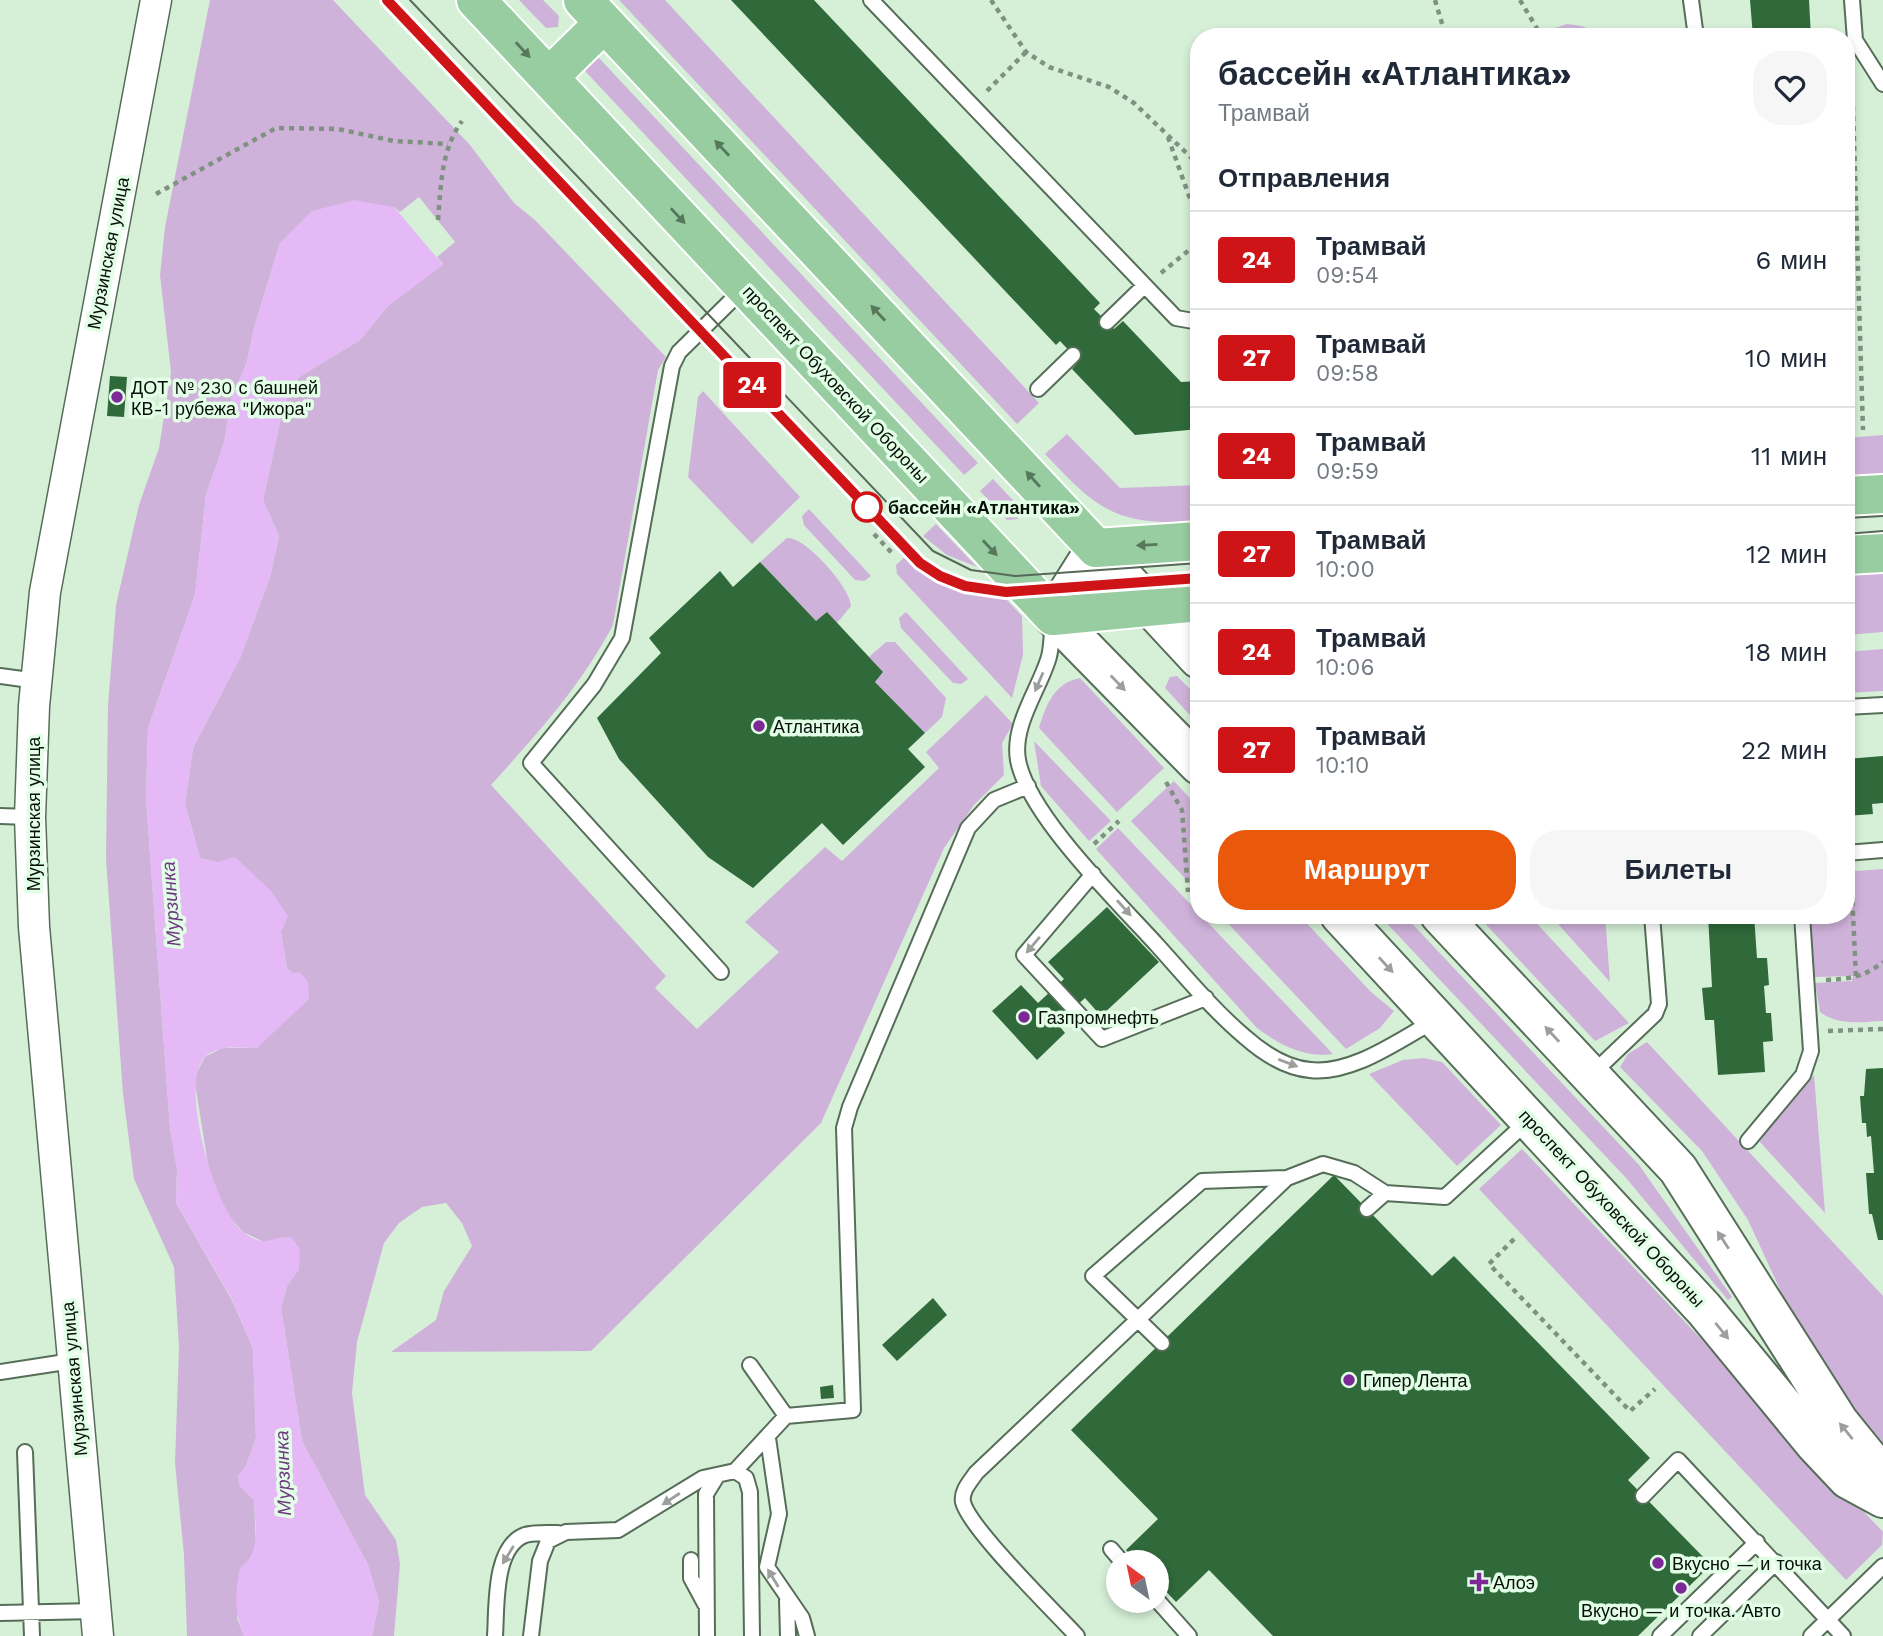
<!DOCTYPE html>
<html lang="ru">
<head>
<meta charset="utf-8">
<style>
	:root { --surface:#fff; --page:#f6f6f7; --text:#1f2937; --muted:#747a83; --line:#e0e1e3; --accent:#ea580c }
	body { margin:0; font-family:"Work Sans",sans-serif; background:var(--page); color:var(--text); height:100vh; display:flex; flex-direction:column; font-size:26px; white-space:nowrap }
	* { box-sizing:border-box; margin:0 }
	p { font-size:23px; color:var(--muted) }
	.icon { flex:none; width:38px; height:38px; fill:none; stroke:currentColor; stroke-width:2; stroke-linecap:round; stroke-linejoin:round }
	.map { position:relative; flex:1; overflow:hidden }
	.drawer { position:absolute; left:1190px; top:28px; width:665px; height:896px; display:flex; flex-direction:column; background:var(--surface); border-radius:28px; box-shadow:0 4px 10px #0003 }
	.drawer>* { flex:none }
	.badge { padding:0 14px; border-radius:5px; font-size:24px; line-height:46px }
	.needle { width:46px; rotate:327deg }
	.tools { position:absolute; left:1106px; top:1550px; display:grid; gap:14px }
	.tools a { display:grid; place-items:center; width:63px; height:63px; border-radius:50%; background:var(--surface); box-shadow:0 4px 10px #0003; font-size:35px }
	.map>.badge { position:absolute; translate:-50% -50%; box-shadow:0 0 0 4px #fff }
	h2 { padding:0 28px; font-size:26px; line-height:63px }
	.round { display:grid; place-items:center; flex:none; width:74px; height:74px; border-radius:28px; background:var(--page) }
	.overview { display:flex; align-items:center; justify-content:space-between; height:119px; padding:0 28px }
	h1 { font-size:33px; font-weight:800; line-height:52px }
	.button { display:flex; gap:14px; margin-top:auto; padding:14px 28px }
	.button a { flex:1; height:80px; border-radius:28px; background:var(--accent); color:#fff; font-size:28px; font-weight:800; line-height:80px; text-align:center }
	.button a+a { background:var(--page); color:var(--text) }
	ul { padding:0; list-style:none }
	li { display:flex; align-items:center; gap:21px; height:98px; padding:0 28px; border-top:2px solid var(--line) }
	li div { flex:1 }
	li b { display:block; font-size:26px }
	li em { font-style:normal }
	li .badge { min-width:77px; font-weight:700; text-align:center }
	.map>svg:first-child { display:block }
</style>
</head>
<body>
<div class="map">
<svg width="1883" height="1636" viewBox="0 0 1883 1636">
	<rect width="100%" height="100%" fill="#d6f0d8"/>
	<path fill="#cfb2da" d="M210,0H333L470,145L514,203L535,220L666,357L658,370L613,625C581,686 537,734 491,785L666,976L655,988L697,1029L779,952L745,922L825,847L842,861L939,768L926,752L986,695L1013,724L1002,743L1004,775L974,805L944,848L821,1123L591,1351L391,1352L436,1320L444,1291L472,1246L462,1223L446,1203L422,1207L399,1223L384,1243L357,1342L352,1393L365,1495L396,1540L400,1564L394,1636H372L379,1602L368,1565L302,1441L281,1308L287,1286L299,1269L285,1237L268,1244L243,1232L226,1213L209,1171L194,1077L205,1057L222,1048H257L293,973L287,969L281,933L217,862L200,858L185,804L193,748L240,658L270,577L279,536L263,500L284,404L299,377L360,340L388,306L443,264L437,257L455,242L419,197L400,212L394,207L280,243L254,328L247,362L231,400L224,443L206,495L195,595L148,728L146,799L170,1128L177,1169L176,1203L233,1302L253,1349L256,1438L239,1485L254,1500L256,1546L237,1618L244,1636H187L184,1555L175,1463L179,1347L174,1267L134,1179L123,1094L106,859L108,705L116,605L139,505L159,448L171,372L160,275L165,227Z
		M519,0H543L559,16L558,27L546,28Z
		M619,0H665L1039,403L1017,424Z
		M1567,24L1582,26L1607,37H1546L1552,29Z
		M593,56L599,58L978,463L964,475L585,71L583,65Z
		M703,391L800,497L752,544L688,477L698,397Z
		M1067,434L1120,488L1199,485V521C1119,527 1098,511 1045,454Z
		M1883,435V473L1846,476V438Z
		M993,479L1020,508L1018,519L1007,520L980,491Z
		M809,509L871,576L864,581L855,580L804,525L802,516Z
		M936,524L977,567L947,555L923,536Z
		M787,538C805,536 851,588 851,606L837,623L827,613L816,621L760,562Z
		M906,556L937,581L964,592L1005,598L1022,616L1023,655L1012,698L897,574L896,565Z
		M1883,573V632L1846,635V576Z
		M906,612L968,679L961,684L953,683L901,628L899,618Z
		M886,642H895L946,698L942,717L925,733L875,682L883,672L869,657Z
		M1883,649V691L1846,693V652Z
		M1177,676L1199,698V725L1165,688L1170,677Z
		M1080,678L1164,768L1117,812L1039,728C1046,705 1054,683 1080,678Z
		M1034,741L1111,821L1089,841L1041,786Z
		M1174,781L1199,808V893L1131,821Z
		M1118,828L1333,1054C1304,1058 1280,1045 1257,1028L1096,849Z
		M1883,869V1021C1860,1022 1839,1026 1820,1012L1815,983L1852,981L1853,976L1814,977L1810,915H1846V871L1848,886H1855V871Z
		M1220,915H1299L1371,992L1394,1011L1380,1028L1346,1049Z
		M1379,915H1404L1639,1165L1732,1297L1728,1300L1626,1178Z
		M1477,915H1529L1629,1023L1595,1041Z
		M1550,915H1605L1610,982Z
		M1647,1042L1883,1296V1451L1806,1346L1748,1220L1702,1151L1620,1067L1628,1054Z
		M1424,1058L1442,1062L1501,1125L1457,1166L1369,1074L1403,1060Z
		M1814,1075L1825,1213L1759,1141Z
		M1522,1149L1883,1532L1882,1545L1846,1580L1479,1189Z"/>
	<path fill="#e5b8f6" d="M354,200L394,207L443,265L388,306L360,340L299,377L284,404L263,500L279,536L270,577L240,658L193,748L185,804L200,858L217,862L235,857L272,892L288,916L281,933L287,969L293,973L299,972L308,981L309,999L257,1048C240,1048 218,1044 205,1057C178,1083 215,1209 242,1231C265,1250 270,1236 291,1237L300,1249L299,1269L287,1286L281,1308L302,1441L368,1565L379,1602L372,1636H244C234,1612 235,1592 240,1568C262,1552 255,1525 254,1501L239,1485L238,1475L246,1466L256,1438L253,1349L233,1301L176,1203L177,1169L170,1128L146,799L148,728L195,595L206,495L224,443L231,400L247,362L254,328L280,243L312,211Z"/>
	<path fill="#30693a" d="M731,0H814L1100,303L1094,309L1114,329L1123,321L1181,382L1199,381V429L1135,435L1072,369L1079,361L1060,341L1056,345Z
		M1750,0H1809L1811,37H1753Z
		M110,376L127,377L124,417L107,416Z
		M760,562L816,621L827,612L883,672L875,682L925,733L908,749L925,767L843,845L822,823L753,888L708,857L619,759L597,718L661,653L649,638L720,571L733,587Z
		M1883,756V803L1872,804L1873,814L1846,816V759Z
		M1107,907L1159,962L1101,1016L1085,998L1057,1023L1065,1033L1037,1060L992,1011L1021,985L1038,1003L1064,979L1048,962Z
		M1708,915H1754L1757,958H1767L1769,985L1764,986L1766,1013H1771L1773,1041L1763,1042L1765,1072L1718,1075L1714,1020H1705L1702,988L1712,987Z
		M1883,1068V1240H1878L1872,1214H1869L1866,1173H1874L1871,1136L1867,1137L1866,1123H1862L1860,1096H1864L1866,1069Z
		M1334,1175L1432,1276L1454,1256L1650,1458L1628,1480L1711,1565L1638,1636H1273L1209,1570L1176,1602L1157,1582V1563H1138L1126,1550L1158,1519L1071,1430Z
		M933,1298L947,1315L897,1361L882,1345Z
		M833,1385L834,1398L821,1399L820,1387Z"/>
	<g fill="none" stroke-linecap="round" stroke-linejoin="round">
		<defs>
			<path id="lane" d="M871,0L1176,318L1199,322
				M1691,0L1696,37
				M1852,0L1855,40L1883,84
				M1107,322L1144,286
				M1038,389L1073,355
				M1053,623C1051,635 1052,649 1048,660C1038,691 1012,726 1018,760C1028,815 1119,903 1157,945C1185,976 1213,1010 1245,1037C1262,1052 1286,1068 1310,1070C1353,1075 1400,1039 1436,1020
				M0,676L37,681
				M1846,707L1883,705
				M0,816L30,817
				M1846,853L1883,850
				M1093,874L1024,955L1102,1039L1206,998
				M721,972L531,763L594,685L622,638L672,366L679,352L744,288
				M1592,1074L1655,1014L1659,1004L1652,915
				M1748,1141L1803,1075L1811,1051L1802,915
				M1367,1209L1385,1193
				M1162,1343L1093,1276L1202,1181L1287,1178L1323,1164L1354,1173L1385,1193L1445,1197L1529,1120
				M750,1365L786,1416
				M0,1372L72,1361
				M768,1438L779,1514L767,1567L802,1618L807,1636
				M25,1452L32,1636
				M735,1471L746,1478L750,1492L752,1636
				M1643,1496L1678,1460L1843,1636
				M1111,1549L1123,1563
				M691,1560V1578L705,1604
				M787,1600L788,1636
				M1157,1600L1189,1636
				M0,1613L96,1611
				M495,1636C497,1608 493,1547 525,1535C534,1532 548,1533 558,1533
				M531,1636L540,1561L548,1541L566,1532L618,1530L703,1478L735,1471L786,1416L853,1410L844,1128L850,1107L968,828L994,800L1028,786
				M707,1636L706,1494L717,1476
				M1077,1636C1055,1612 969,1528 963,1502C961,1491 970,1482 976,1473L1287,1178
				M1660,1636L1757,1542
				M1700,1636L1776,1562
				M1811,1636L1883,1566"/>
			<path id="street" d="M98,1636L34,927L30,817L34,706L45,592L156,0"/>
			<path id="secondary" d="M1199,659L1096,548L1053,616L1199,765
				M1340,915L1704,1309L1815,1444L1848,1479L1883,1498
				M1440,915L1678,1169L1839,1422L1869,1459L1883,1488"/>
			<path id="primary" d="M476,0L1053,616L1199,602
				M583,0L1096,548L1199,541
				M549,77L604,23
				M1846,496L1883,494
				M1846,555L1883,553"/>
		</defs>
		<use href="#lane" stroke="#566d58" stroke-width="18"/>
		<use href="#street" stroke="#566d58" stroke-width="33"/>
		<use href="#secondary" stroke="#566d58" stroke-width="42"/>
		<use href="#primary" stroke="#fff" stroke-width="42"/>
		<path stroke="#7f9281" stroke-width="4.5" stroke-dasharray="5 5" stroke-linecap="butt" d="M991,0L1026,52L1049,67L1109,87L1134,103L1199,165
			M1435,0L1446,37
			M1520,0L1542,37
			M1852,76L1863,430
			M987,91L1026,52
			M1168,137L1189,196L1199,215
			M156,194L276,128L338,129L394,141L448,144
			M438,220C441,185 441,150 462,121
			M1161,273L1199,242
			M874,534L893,554
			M1166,782L1182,810L1188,892
			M1094,844L1119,821
			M1851,871L1856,978
			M1826,980C1850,979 1864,977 1883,962
			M1828,1031L1883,1029
			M1514,1239L1489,1264L1630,1411L1655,1389"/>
		<use href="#lane" stroke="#fff" stroke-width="14"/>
		<use href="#street" stroke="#fff" stroke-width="30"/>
		<use href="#secondary" stroke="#fff" stroke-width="38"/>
		<use href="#primary" stroke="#97cda0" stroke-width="38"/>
		<path stroke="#586859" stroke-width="2" d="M387,0L921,563L940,576L965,586L1006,592L1199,578
			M410,0L933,551L971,570L1015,576L1199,563
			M1846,518L1883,516
			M1846,534L1883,531"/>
	</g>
	<defs><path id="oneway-solid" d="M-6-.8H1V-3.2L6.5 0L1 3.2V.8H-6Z" transform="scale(1.75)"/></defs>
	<g fill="#56785c">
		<use href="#oneway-solid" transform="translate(523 50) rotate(47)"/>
		<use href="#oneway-solid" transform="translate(722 148) rotate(-133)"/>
		<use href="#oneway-solid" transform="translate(678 216) rotate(47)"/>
		<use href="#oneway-solid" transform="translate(878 313) rotate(-133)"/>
		<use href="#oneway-solid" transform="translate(1033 479) rotate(-132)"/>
		<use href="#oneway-solid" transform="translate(1147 545) rotate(177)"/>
		<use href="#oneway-solid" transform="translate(990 548) rotate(47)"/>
	</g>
	<g fill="#9c9f9c">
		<use href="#oneway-solid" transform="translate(1039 682) rotate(113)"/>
		<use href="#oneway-solid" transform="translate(1118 683) rotate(46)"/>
		<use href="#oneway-solid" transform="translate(1124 908) rotate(48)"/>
		<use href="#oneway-solid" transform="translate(1033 945) rotate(130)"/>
		<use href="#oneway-solid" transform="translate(1386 965) rotate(47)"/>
		<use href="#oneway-solid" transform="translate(1552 1034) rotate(-133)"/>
		<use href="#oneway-solid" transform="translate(1288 1063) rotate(21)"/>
		<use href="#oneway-solid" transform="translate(1723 1240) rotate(-123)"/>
		<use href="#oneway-solid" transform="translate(1722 1331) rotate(51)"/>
		<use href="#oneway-solid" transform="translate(1846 1431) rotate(-129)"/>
		<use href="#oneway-solid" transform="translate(671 1499) rotate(147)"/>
		<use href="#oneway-solid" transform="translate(508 1555) rotate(122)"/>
		<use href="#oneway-solid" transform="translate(773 1578) rotate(-121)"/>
	</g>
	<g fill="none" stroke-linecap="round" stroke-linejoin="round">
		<defs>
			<path id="line" d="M387,0L920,563L940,576L965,586L1006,592L1199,578"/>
		</defs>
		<use href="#line" stroke="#fff" stroke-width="16"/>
		<use href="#line" stroke="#ce1417" stroke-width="10"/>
	</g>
	<g fill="#7c2897" stroke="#e3fee6" stroke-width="2.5">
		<circle cx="117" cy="397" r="7"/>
		<circle cx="759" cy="726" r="7"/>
		<circle cx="1024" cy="1017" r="7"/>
		<circle cx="1349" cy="1380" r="7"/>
		<circle cx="1658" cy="1563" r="7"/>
		<path d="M1475.5 1571.5h7v7h7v7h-7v7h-7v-7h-7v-7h7z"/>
		<circle cx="1681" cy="1588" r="7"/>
	</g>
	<circle fill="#fff" stroke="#ce1417" stroke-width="3.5" cx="867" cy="507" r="14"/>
	<g text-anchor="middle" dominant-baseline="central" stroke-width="7" stroke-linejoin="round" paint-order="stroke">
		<g font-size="18" fill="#071008" stroke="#e3fee6">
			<text transform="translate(108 253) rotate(-79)">Мурзинская улица</text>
			<text transform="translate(836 384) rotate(47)">проспект Обуховской Обороны</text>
			<text transform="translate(33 814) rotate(-90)">Мурзинская улица</text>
			<text transform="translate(1612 1208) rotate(47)">проспект Обуховской Обороны</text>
			<text transform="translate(74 1379) rotate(-95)">Мурзинская улица</text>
		</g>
		<g font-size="18" fill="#071008" stroke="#e3fee6" text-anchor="start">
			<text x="131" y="387">ДОТ № 230 с башней<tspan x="131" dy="21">КВ-1 рубежа "Ижора"</tspan></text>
			<text x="773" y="726">Атлантика</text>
			<text x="1038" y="1017">Газпромнефть</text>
			<text x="1363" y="1380">Гипер Лента</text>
			<text x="1672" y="1563">Вкусно — и точка</text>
			<text x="1493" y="1582">Алоэ</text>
			<text x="1681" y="1610" text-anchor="middle">Вкусно — и точка. Авто</text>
		</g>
		<g font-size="18" font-weight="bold" fill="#071008" stroke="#e3fee6" text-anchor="start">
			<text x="888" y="507">бассейн «Атлантика»</text>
		</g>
		<g font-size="19" font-style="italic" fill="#6f3a82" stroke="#e3fee6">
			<text transform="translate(171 904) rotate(-94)">Мурзинка</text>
			<text transform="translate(283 1473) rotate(-92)">Мурзинка</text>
		</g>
	</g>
</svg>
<div class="tools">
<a><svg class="needle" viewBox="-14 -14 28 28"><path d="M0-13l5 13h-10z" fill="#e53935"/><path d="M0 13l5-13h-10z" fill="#747a83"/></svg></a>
</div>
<b class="badge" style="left:752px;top:385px;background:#ce1417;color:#fff">24</b>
<section class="drawer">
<div class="overview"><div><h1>бассейн «Атлантика»</h1><p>Трамвай</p></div><a class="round"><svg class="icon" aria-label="heart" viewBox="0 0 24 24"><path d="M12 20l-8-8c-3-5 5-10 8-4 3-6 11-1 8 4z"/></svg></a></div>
<h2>Отправления</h2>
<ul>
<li><span class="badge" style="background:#ce1417;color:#fff">24</span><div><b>Трамвай</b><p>09:54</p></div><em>6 мин</em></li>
<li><span class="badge" style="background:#ce1417;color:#fff">27</span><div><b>Трамвай</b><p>09:58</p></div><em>10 мин</em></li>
<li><span class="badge" style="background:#ce1417;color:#fff">24</span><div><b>Трамвай</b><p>09:59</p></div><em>11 мин</em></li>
<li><span class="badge" style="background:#ce1417;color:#fff">27</span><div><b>Трамвай</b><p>10:00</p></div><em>12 мин</em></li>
<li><span class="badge" style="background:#ce1417;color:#fff">24</span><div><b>Трамвай</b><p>10:06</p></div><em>18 мин</em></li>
<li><span class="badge" style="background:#ce1417;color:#fff">27</span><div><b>Трамвай</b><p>10:10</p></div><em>22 мин</em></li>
</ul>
<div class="button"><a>Маршрут</a><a>Билеты</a></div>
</section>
</div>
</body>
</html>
